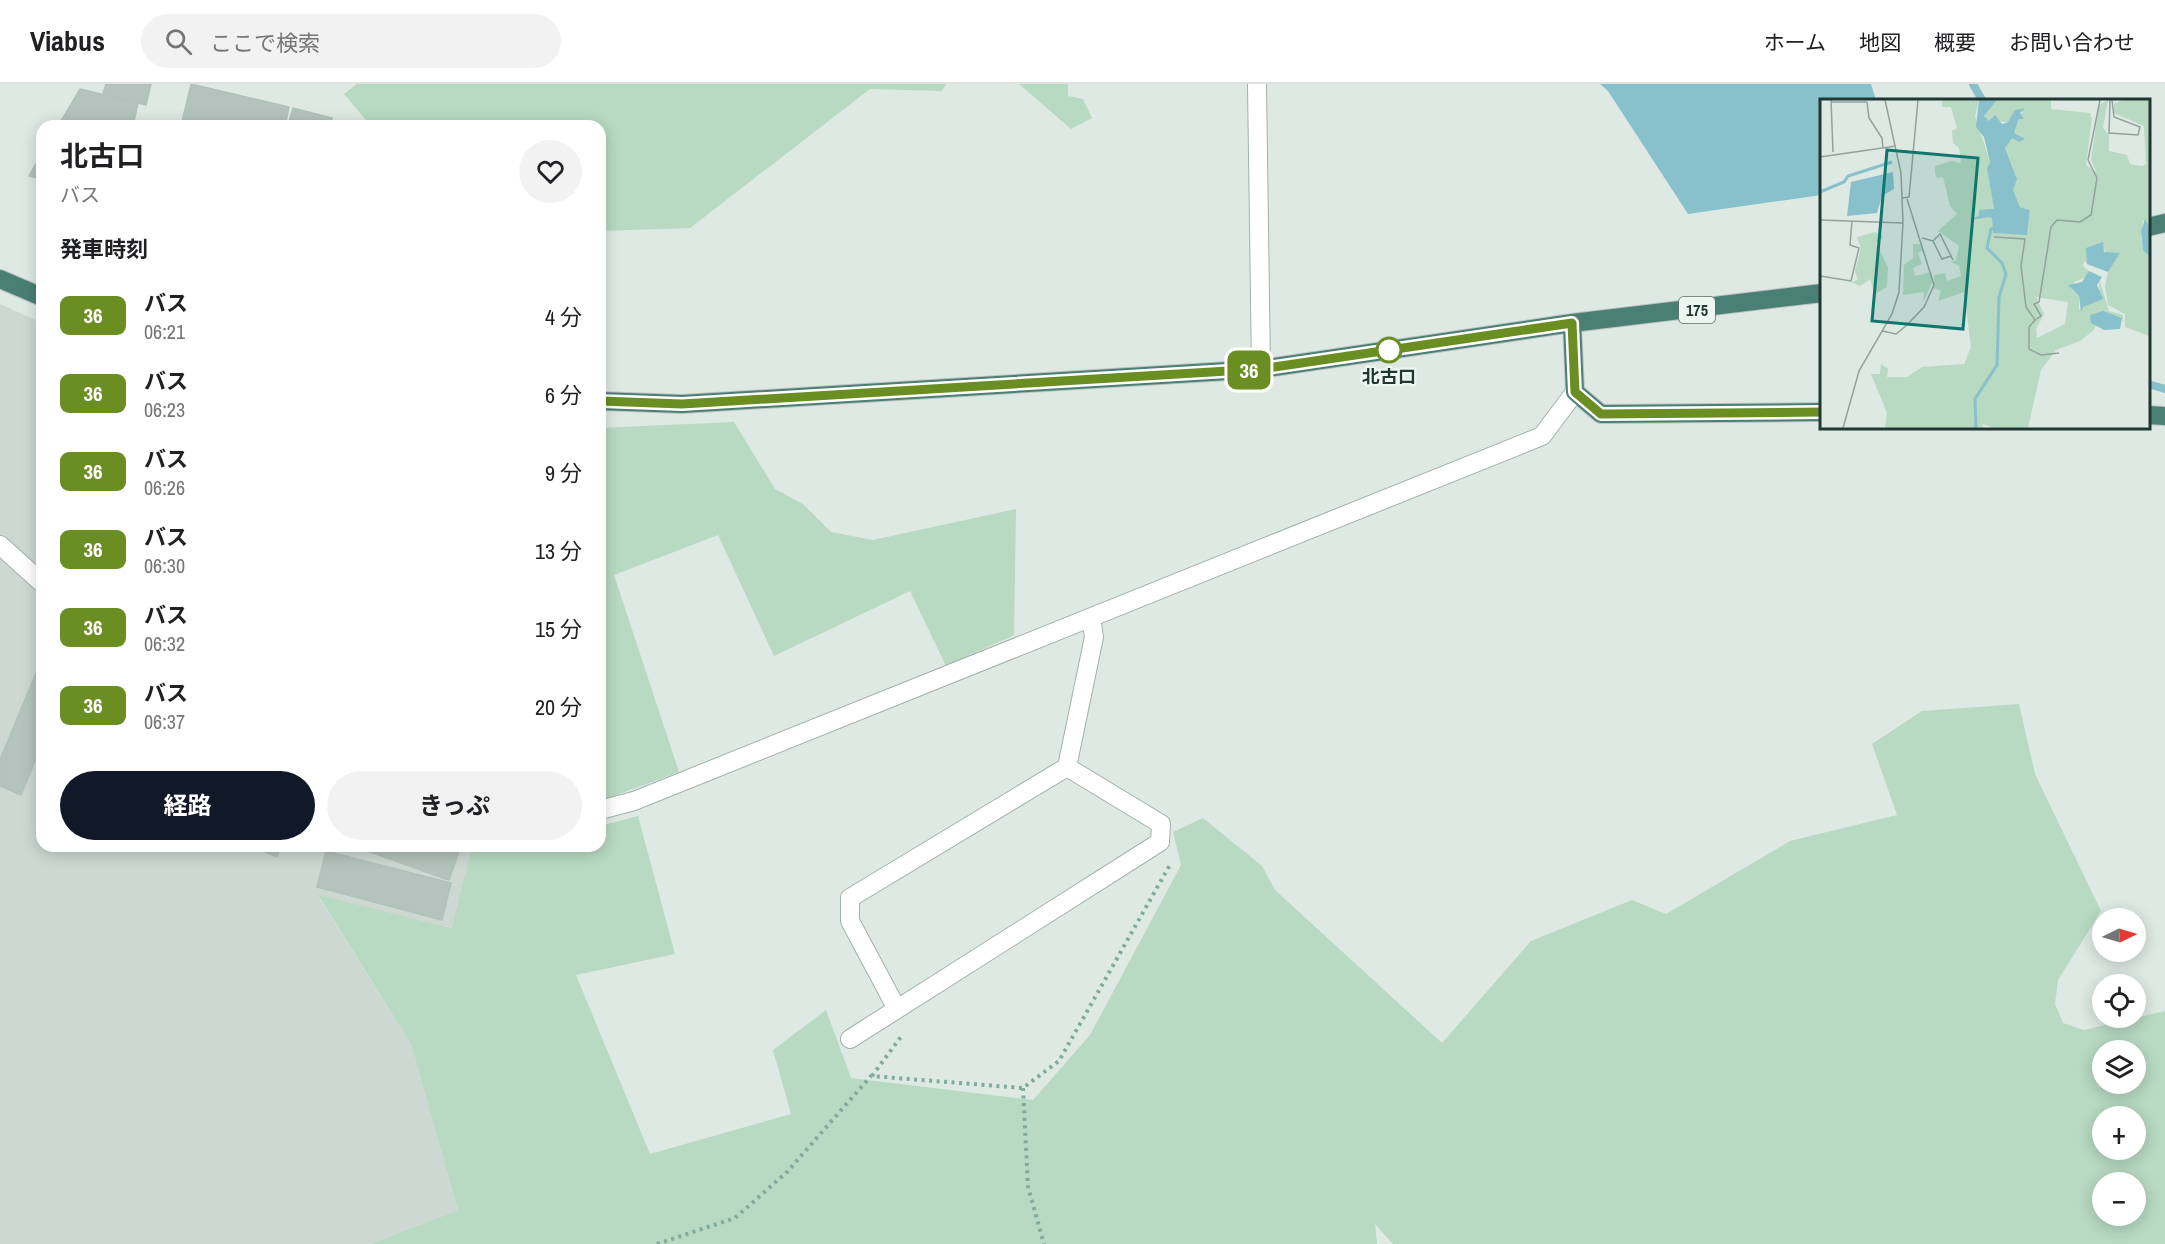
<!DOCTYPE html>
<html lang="ja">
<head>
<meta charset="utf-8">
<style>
	:root { --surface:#fff; --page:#f2f2f2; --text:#202124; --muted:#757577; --line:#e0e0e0; --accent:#111827 }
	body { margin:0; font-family:"Archivo Narrow","Noto Sans JP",sans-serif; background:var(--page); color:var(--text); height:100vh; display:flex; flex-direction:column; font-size:22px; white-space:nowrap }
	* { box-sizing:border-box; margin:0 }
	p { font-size:20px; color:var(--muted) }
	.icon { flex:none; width:33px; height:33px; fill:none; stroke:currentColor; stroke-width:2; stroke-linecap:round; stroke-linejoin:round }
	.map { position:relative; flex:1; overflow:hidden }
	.side { position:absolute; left:36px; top:36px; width:570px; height:732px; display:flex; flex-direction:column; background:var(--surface); border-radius:18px; box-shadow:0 3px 15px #0003 }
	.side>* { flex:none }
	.badge { padding:0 12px; border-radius:9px; font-size:21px; line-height:39px }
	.needle { width:39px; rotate:85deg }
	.controls { position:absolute; left:2092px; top:824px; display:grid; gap:12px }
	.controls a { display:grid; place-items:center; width:54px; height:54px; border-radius:50%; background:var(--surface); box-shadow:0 3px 15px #0003; font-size:30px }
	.map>.badge { position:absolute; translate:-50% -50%; box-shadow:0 0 0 3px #fff }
	h2 { padding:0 24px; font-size:22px; line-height:54px }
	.round { display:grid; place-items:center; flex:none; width:63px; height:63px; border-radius:32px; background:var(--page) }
	.overview { display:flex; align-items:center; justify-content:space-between; height:102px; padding:0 24px }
	h1 { font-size:28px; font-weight:700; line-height:45px }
	.cta { display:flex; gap:12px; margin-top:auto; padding:12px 24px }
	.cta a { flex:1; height:69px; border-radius:36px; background:var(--accent); color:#fff; font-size:24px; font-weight:700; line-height:69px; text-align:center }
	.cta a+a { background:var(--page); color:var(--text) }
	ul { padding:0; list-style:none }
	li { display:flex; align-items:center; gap:18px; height:78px; padding:0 24px }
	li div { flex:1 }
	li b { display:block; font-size:22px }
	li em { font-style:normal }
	li .badge { min-width:66px; font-weight:700; text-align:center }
	header { display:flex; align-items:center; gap:36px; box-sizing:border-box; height:84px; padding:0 30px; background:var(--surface); border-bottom:2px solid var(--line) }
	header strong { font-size:28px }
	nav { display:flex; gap:33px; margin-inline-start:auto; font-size:21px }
	.search { width:420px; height:54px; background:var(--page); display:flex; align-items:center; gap:15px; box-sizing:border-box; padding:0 21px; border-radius:33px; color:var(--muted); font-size:22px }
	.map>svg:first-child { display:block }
</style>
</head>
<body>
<header>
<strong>Viabus</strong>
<div class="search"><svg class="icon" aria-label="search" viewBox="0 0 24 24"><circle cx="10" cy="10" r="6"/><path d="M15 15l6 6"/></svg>ここで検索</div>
<nav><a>ホーム</a><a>地図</a><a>概要</a><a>お問い合わせ</a></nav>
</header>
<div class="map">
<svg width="2165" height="1160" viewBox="0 0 2165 1160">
	<rect width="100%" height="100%" fill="#dee9e4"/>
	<path fill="#cdd8d3" d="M0,220L42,239V762H472L453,844L318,812L411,960L458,1126L371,1160H0Z"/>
	<path fill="#b8d9c2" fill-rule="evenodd" d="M357,0H946L942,7L870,5L690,144L600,147V42H371L344,10Z
		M1019,0H1068V12L1083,15L1092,34L1071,45Z
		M734,338L775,405L803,420L831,448L873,456L1016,425L1014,551L946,582L910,507L774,572L718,451L614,491L679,688L600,717V344Z
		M2019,620L2035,690L2101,827L2058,896L2055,920L2063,939L2084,946L2165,927V1160H1393L1375,1140L1377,1160H371L458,1126L411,960L318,811L452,844L472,762H600V742L638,732L675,870L576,891L650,1070L791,1030L773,966L826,926L851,994L1033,1016L1090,951L1181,781L1173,748L1203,734L1262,782L1275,806L1442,959L1531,857L1632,816L1666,830L1790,757L1897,731L1872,660L1922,627ZM2103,966H2136V999H2103ZM2103,1032H2136V1065H2103ZM2103,1098H2136V1131H2103Z"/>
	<path fill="#88c0cc" d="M1600,0H1871L1876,16H1822L1821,111L1688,130L1608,7Z"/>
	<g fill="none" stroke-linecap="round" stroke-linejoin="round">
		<path stroke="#88c0cc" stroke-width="8" d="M1973,0L1982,16
			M2148,300L2165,305"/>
	</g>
	<path fill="#b4c3bd" stroke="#b1c2bb" stroke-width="1.5" d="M106,0H151L146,21L103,10Z
		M191,0L289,23L285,42H181Z
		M80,5L138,19L133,42H58Z
		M293,24L332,34L331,42H288Z
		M42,69V95L29,92Z
		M42,575V634L21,625Z
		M21,625L42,634V660L21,711L0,702V676Z
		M251,762H281L277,773Z
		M353,762H461L449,796Z
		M326,767L451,799L442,836L317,803Z"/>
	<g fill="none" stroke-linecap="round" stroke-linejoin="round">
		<defs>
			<path id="minor" d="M1257,0L1261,285
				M0,461L42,499
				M600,726L634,717L1542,352L1575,308
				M897,925L850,837V814L1067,683
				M850,955L1160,758L1161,740L1067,683L1094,553L1091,534"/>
			<path id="trunk" d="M2148,143L2165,139
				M0,195L42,213
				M1572,239L1575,308L1601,330L1822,328
				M600,317L682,320L1261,285L1572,239L1822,209
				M2148,331L2165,332"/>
		</defs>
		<use href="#minor" stroke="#a2b0ab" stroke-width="20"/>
		<use href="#trunk" stroke="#bcc3c2" stroke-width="20"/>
		<path stroke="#80ab9e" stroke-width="4" stroke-dasharray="3 4.5" stroke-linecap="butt" d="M872,992L903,950
			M1023,1004L1028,1103L1044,1160
			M657,1160L735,1134L787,1088L871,992L1023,1004L1059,977L1171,779"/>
		<use href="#minor" stroke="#fff" stroke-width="18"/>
		<use href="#trunk" stroke="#4a7f74" stroke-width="18"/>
	</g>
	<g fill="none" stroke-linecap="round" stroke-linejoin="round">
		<defs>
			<path id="line" d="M600,317L682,320L1261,285L1572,239L1575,308L1601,330L1822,328"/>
		</defs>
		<use href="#line" stroke="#fff" stroke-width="14"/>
		<use href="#line" stroke="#6b8e23" stroke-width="9"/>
	</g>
	<circle fill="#fff" stroke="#6b8e23" stroke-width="3" cx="1389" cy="266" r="12"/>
	<g text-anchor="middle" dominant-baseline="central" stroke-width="4.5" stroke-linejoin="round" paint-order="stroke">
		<rect fill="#eef6f2" stroke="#5e706c" stroke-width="1.5" x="1679" y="213" width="36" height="26" rx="4.5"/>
		<g font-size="16" font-weight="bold" fill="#213732">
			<text x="1697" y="226">175</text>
		</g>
		<g font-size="18" font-weight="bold" fill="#213732" stroke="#eef6f2">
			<text x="1389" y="292">北古口</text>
		</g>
	</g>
	<g transform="translate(1820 15)">
		<rect width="330" height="330" fill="#dee9e4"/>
		<path d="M122,1H159L155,17L170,63L168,75L174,110L155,118H172L173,134L207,135L210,111L200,108L193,91L196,77L185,49L191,39H202L194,34L203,10L188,23L167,22L164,17L177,1H231V10L270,14L272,19L266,66L276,73L271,61L279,6L288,1L283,29L289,36V52L307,56L310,65L322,67L326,65L324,27L294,14V5L303,1H330V129L323,121L321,138L323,152L330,157V237L305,228V215L288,206L285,187L289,169L300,154H286L282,147L267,149V164L264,162L263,167L269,172L267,178L254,183L252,191L259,197V211L280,196L279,180L289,212L303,216V224L302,219L285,215L271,224L276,226L274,231L260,242L236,251L221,271L208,329H174L163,325L162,329H65L67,314L51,275H60L61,265L68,270L67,278H87L102,268L144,265L151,248L144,193L118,202L121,192L114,189V176L125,174L127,182L141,177L139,167L131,163L136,161L139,147L118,132L137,115L130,107L123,78L117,79L115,75V67L132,62L141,64L139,49L133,44L132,32L137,29L131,8H122ZM216,198L248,203L245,225L217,239L216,230L224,215ZM55,133L63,138L56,145L68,168L67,188L55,195L50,180L40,187L31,183L38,181L35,172L41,149L37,138ZM93,145H102L104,151L98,154L102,165L93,169L95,177L111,173L113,182L103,203L104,193L83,196L84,166L93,159Z" fill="#b8d9c2" fill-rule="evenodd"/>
		<path d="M159,1H177L164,17L169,22L175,16L182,25L188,23L195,11L205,9L200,14L204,20H199L194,34L205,40L199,43L192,39L185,49L197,80L193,91L200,108L210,111L207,136L173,134L172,119L169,118L151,121L159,116V111L174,110L167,69L170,63L164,38L156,28ZM73,73L74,90L62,97L57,114L27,117L31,83ZM325,120L330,129V157L323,152L321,132ZM283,143L284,153L300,154L288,173L267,165L266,149ZM269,172L282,178L277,186L283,200L263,208L261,213L259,197L248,186L262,183ZM283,212L302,219L300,230L284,231L271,224L270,216Z" fill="#88c0cc"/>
		<path fill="none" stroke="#88c0cc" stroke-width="3" d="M0,93L24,83L28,77L72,63M156,329L155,300L177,266L179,198L186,175L182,164L167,149L171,130L175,129"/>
		<path fill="none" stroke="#92a29d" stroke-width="1.5" d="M11,1L13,53M290,1L289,34L318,36L320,28L294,18L292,1M11,3H47L49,19L62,39L63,49M0,58L76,47M82,99L89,98L98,1M0,121L83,124M174,138L205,140L201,167L206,208L215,221L209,228V250L221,256L239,254M102,139L113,142L120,135L133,161M113,142L122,160L131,157M0,177L31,182L39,149L30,146L32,122M215,221L221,217L214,205L219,203L231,128L237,121L260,123L271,116L277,79L268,61L280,1M62,232L76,235L87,226L104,208L114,186L87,100M23,329L39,272L72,215L79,193L83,124L81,74L65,1"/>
		<path fill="#0f766e" fill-opacity="0.15" stroke="#0f766e" stroke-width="3" d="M67,51L158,59L143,230L52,222Z"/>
		<rect width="330" height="330" fill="none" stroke="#213732" stroke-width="3"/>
	</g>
</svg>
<div class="controls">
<a><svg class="needle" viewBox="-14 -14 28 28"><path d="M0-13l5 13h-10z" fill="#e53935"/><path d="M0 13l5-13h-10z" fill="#757577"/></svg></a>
<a><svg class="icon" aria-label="locate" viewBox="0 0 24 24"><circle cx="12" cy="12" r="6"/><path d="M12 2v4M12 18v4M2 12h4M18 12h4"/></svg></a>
<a><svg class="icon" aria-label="layers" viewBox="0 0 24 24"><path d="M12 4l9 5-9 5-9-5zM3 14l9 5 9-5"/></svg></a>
<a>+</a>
<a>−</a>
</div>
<b class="badge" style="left:1249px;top:286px;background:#6b8e23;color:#fff">36</b>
<section class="side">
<div class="overview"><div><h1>北古口</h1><p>バス</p></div><a class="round"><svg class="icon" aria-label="heart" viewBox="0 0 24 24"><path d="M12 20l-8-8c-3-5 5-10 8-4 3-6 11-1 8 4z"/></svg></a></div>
<h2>発車時刻</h2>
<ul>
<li><span class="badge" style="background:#6b8e23;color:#fff">36</span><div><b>バス</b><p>06:21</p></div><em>4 分</em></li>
<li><span class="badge" style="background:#6b8e23;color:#fff">36</span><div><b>バス</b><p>06:23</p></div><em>6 分</em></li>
<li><span class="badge" style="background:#6b8e23;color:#fff">36</span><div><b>バス</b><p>06:26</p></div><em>9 分</em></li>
<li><span class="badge" style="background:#6b8e23;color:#fff">36</span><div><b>バス</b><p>06:30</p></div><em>13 分</em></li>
<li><span class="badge" style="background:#6b8e23;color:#fff">36</span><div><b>バス</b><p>06:32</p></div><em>15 分</em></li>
<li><span class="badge" style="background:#6b8e23;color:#fff">36</span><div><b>バス</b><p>06:37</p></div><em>20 分</em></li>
</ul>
<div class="cta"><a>経路</a><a>きっぷ</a></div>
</section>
</div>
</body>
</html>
